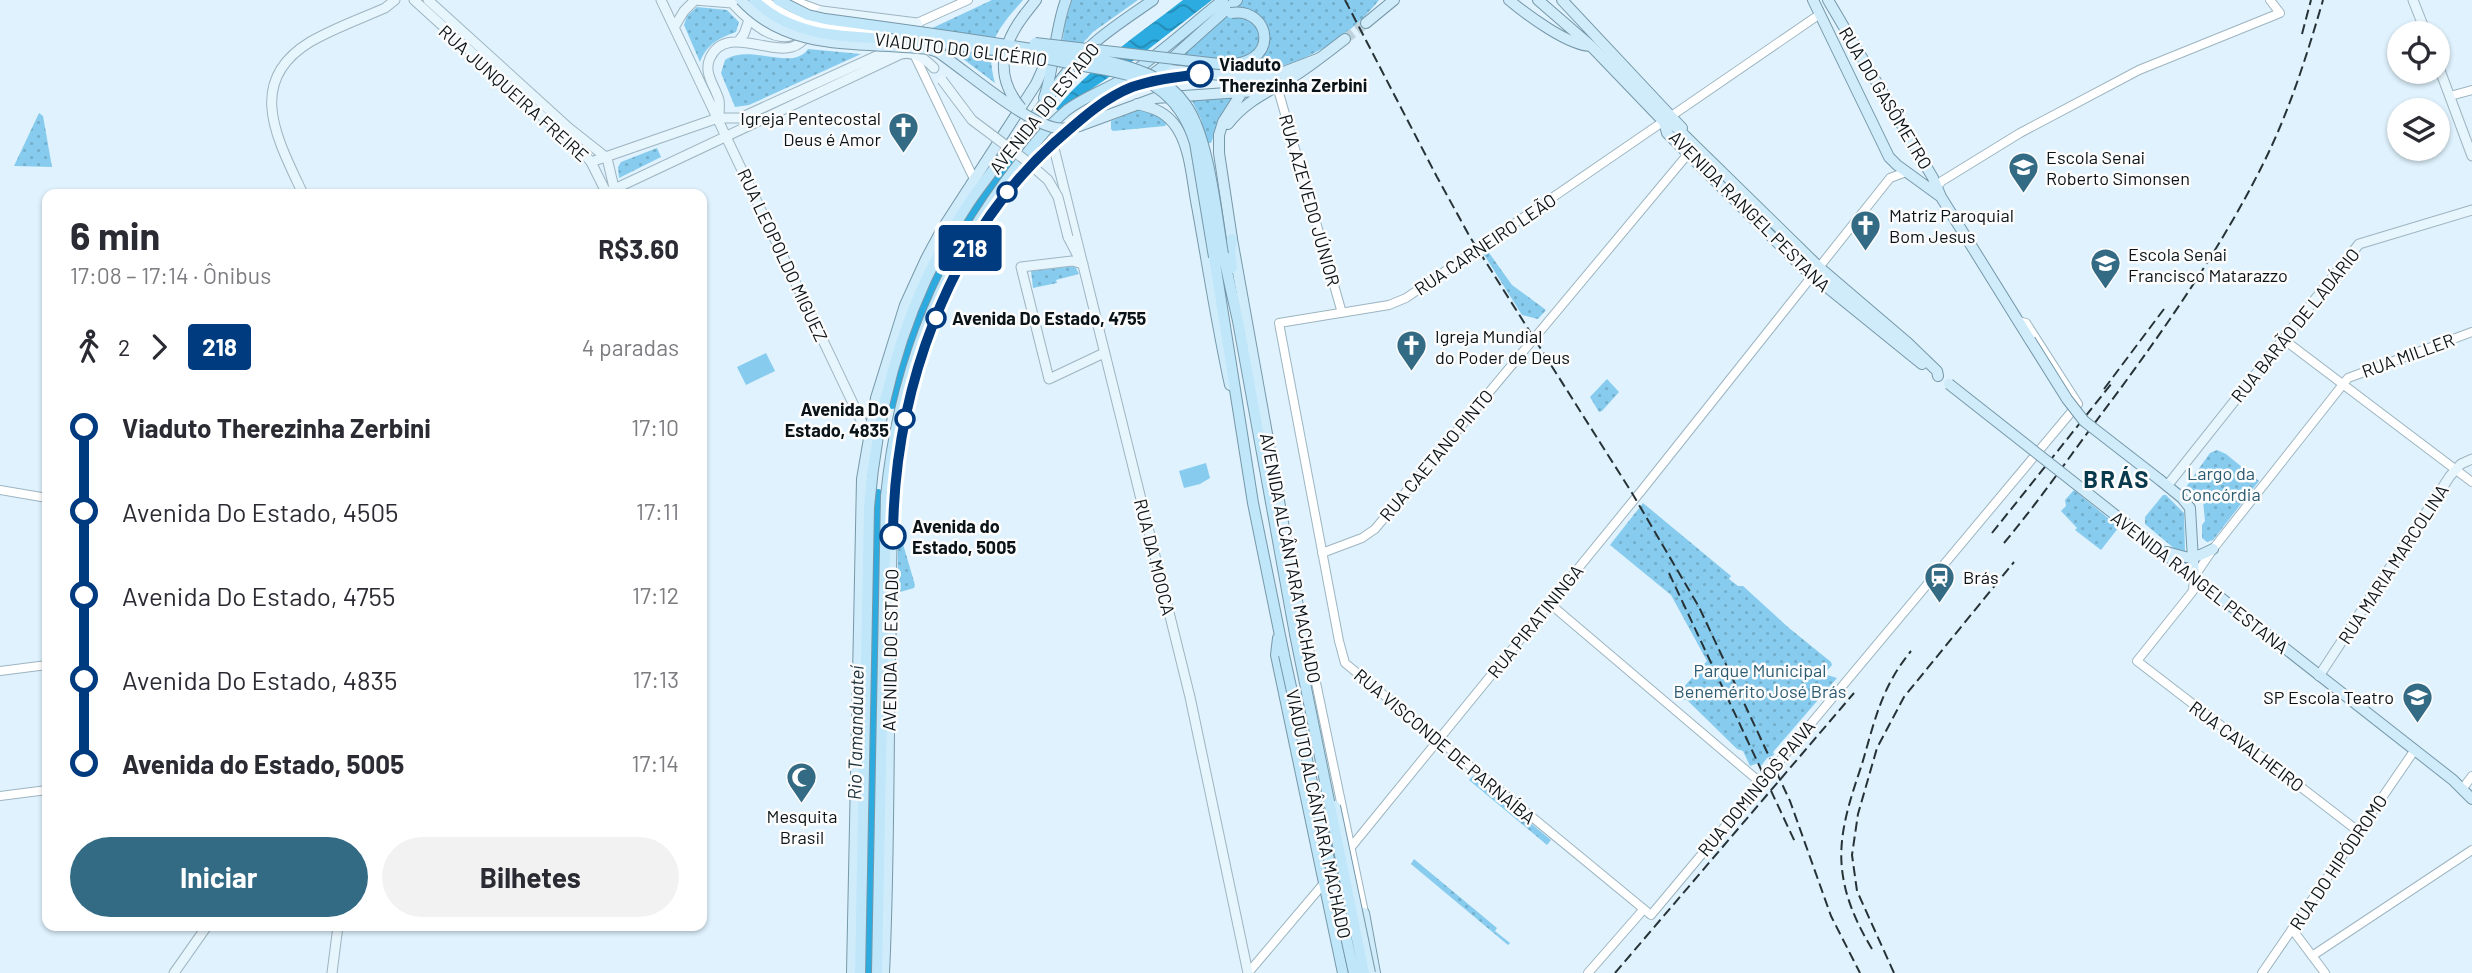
<!DOCTYPE html>
<html lang="pt">
<head>
<meta charset="utf-8">
<style>
	:root { --surface:#fff; --page:#f2f2f3; --text:#2b2b33; --muted:#7c7c81; --accent:#336b85 }
	body { margin:0; font-family:Barlow,sans-serif; background:var(--page); color:var(--text); height:100vh; display:flex; flex-direction:column; font-size:26px; white-space:nowrap }
	* { box-sizing:border-box; margin:0 }
	p { font-size:23px; color:var(--muted) }
	.icon { flex:none; width:38px; height:38px; fill:none; stroke:currentColor; stroke-width:2; stroke-linecap:round; stroke-linejoin:round }
	.map { position:relative; flex:1; overflow:hidden }
	.sheet { position:absolute; left:42px; top:189px; width:665px; height:742px; display:flex; flex-direction:column; background:var(--surface); border-radius:14px; box-shadow:0 2px 5px #0004 }
	.sheet>* { flex:none }
	.badge { padding:0 14px; border-radius:5px; font-size:24px; line-height:46px }
	.buttons { position:absolute; left:2387px; top:21px; display:grid; gap:14px }
	.buttons a { display:grid; place-items:center; width:63px; height:63px; border-radius:50%; background:var(--surface); box-shadow:0 2px 5px #0004; font-size:35px }
	.map>.badge { position:absolute; translate:-50% -50%; box-shadow:0 0 0 4px #fff }
	.legs { display:flex; align-items:center; gap:10px; height:77px; padding:0 28px; font-size:23px }
	.legs p { margin-inline-start:auto }
	.summary { display:flex; align-items:center; justify-content:space-between; height:119px; padding:0 28px }
	h1 { font-size:38px; font-weight:700; line-height:52px }
	.cta { display:flex; gap:14px; margin-top:auto; padding:14px 28px }
	.cta a { flex:1; height:80px; border-radius:42px; background:var(--accent); color:#fff; font-size:28px; font-weight:700; line-height:80px; text-align:center }
	.cta a+a { background:var(--page); color:var(--text) }
	ul { padding:0 28px; list-style:none }
	li { display:flex; align-items:center; gap:24px; height:84px; font-size:26px }
	li i { display:grid; place-items:center; width:10px; height:100%; margin:0 9px; background:currentColor }
	li i::after { content:''; width:18px; height:18px; margin:-9px; border:5px solid; border-radius:50%; background:var(--surface) }
	li p { margin-inline-start:auto }
	li:first-child i { background:linear-gradient(#0000 50%,currentColor 0) }
	li:last-child i { background:linear-gradient(currentColor 50%,#0000 0) }
	.map>svg:first-child { display:block }
</style>
</head>
<body>
<div class="map">
<svg width="2472" height="973" viewBox="0 0 2472 973">
	<defs>
		<pattern id="green-dots" width="8" height="8" patternUnits="userSpaceOnUse" patternTransform="scale(1.75)"><rect width="8" height="8" fill="#87ccee"/><path d="M2 2h.1M6 6h.1" fill="none" stroke="#73aecb" stroke-width="1.8" stroke-linecap="round"/></pattern>
		<pattern id="water-waves" width="16" height="10" patternUnits="userSpaceOnUse" patternTransform="scale(1.75)"><rect width="16" height="10" fill="#2babdf"/><path d="M0 5q4-4 8 0t8 0" fill="none" stroke="#238ab4"/></pattern>
	</defs>
	<rect width="100%" height="100%" fill="#dff2fd"/>
	<path fill="url(#green-dots)" d="M992,0H1023C998,29 984,43 995,83L926,31Z
		M1072,0H1138L1093,32L1059,69L1065,23Z
		M1242,0H1379C1348,39 1298,70 1247,71C1224,71 1199,67 1176,65L1174,61Z
		M697,7L727,10L739,22L736,32C719,38 707,44 700,62L684,25L687,16Z
		M808,49L861,54L749,105L735,107L721,73L725,60C750,43 793,72 808,49Z
		M1233,97L1234,99C1221,113 1218,126 1211,143H1207L1201,119L1192,101Z
		M1141,109L1154,112L1167,123L1165,126L1113,131L1111,129V121Z
		M39,113L43,116L52,167L14,166Z
		M657,148L661,157L619,178L618,167L621,162Z
		M1487,250L1512,285L1546,310L1538,319L1522,315L1483,253Z
		M1075,266L1079,274L1056,280L1057,283L1033,288L1031,271Z
		M1607,379L1619,392L1602,411L1599,412L1590,397Z
		M2217,450L2226,454L2259,481L2213,540L2207,542L2202,538V525L2205,521L2203,501L2186,487L2210,453Z
		M2074,490L2119,527L2101,550L2075,530L2077,528L2061,511L2066,506L2065,500Z
		M2163,495H2166L2184,513L2185,552L2182,555L2145,524V517Z
		M1643,503L1731,576L1729,579L1738,586H1743L1789,628L1831,662L1832,665L1824,674L1837,678L1773,752L1774,755L1767,758L1761,766L1758,763L1750,766L1743,751L1737,749L1687,700L1674,698L1707,661L1671,595L1610,545Z
		M898,527L915,585L914,588L900,592L898,589Z
		M1473,776L1551,840L1547,845L1469,780Z
		M1414,859L1497,928L1495,931L1510,943L1508,945L1411,864Z"/>
	<path fill="#87ccee" d="M766,353L775,371L746,385L737,367Z
		M1206,463L1210,478L1200,484L1184,488L1179,471Z"/>
	<path fill="url(#water-waves)" d="M1183,0H1212L1137,58L1059,111L1056,109C1092,65 1139,34 1183,0Z"/>
	<g fill="none" stroke-linecap="round" stroke-linejoin="round">
		<path stroke="#2babdf" stroke-width="10" d="M892,404C913,314 953,237 1008,164
			M867,973L878,494"/>
		<path stroke="#bfd1da" stroke-width="10" stroke-dasharray="10 5" stroke-linecap="butt" d="M1345,39L1366,23"/>
		<defs>
			<path id="tertiary" d="M792,0L822,11
				M1820,14L1406,298L1389,305L1279,323L1339,641L1345,663L1651,915L2078,404L2026,323L2018,321
				M917,23L968,0
				M914,54L974,179
				M1277,86L1342,313
				M2450,96L2472,90
				M1935,189L1942,181L2020,133L2139,70L2280,13L2270,0
				M2283,339L2472,482
				M0,490L47,498
				M1322,553L1362,538L1375,529L1688,154
				M1549,603L1761,783
				M1309,649L1365,917
				M0,671L47,665
				M2463,788L2472,776
				M0,796L47,790
				M2358,831L2137,661L2193,591L2194,577L2213,549L2348,378L2472,332
				M1343,857L1642,490L1890,178L1906,172
				M2292,929L2325,973
				M2312,956L2472,850
				M1248,973L1325,882
				M1588,973L1643,910
				M2262,973L2414,751"/>
			<path id="secondary" d="M414,0L585,155L591,162L607,194
				M428,0L569,128L607,158L615,192
				M661,0L868,435
				M694,0L732,3C748,20 777,49 801,31
				M2413,0L2426,33
				M814,19L822,11L917,23L921,38
				M675,26L684,11L695,0
				M738,42L744,34L749,20
				M2438,65L2472,156
				M719,116C719,111 720,105 719,100C715,86 703,73 710,58C725,25 767,54 792,47C799,45 804,40 809,34
				M1053,144L1190,697L1248,973
				M591,162L718,118H740L896,47
				M606,193L901,54C915,51 925,59 934,68
				M303,194C278,140 244,82 310,42C334,28 360,19 385,8L395,0
				M1068,237L1080,260
				M1083,264L1072,261L1021,267L1049,379L1104,353
				M2167,486L2359,244L2472,210
				M2319,676L2450,476L2461,464L2472,459
				M174,973L207,926
				M332,973L338,926"/>
			<path id="primary" d="M1509,0C1527,15 1569,46 1591,46
				M1538,0L1591,46L1664,122L1676,127L1819,267L1908,343L1937,371L1938,376
				M1562,0L1682,128
				M1813,0L1889,157L1897,165L1941,197
				M1828,0L1933,178L1941,197L2030,340
				M1025,14L1036,0
				M1366,23L1394,0
				M1160,69L1251,78L1281,73L1320,58
				M1251,78L1223,122L1219,135V153L1232,239L1301,623L1307,668
				M1156,81L1200,74
				M1137,104C1155,108 1167,113 1177,128C1191,150 1192,181 1197,206C1208,266 1217,326 1230,385
				M1664,122L1667,133L1801,266L1922,364
				M1228,124C1246,100 1271,91 1296,75C1313,64 1329,51 1345,39
				M1079,126L1155,98L1270,90
				M2160,480L2182,498L2190,508L2194,577
				M2133,529L2453,780L2472,799
				M2167,552C2191,559 2189,561 2213,549
				M1364,913L1375,973
				M852,973L862,479L876,398L905,305L926,259L941,231L1036,84L1050,53
				M884,973C889,869 888,764 890,660C892,602 889,543 895,485C908,364 958,227 1051,145C1078,122 1103,96 1138,86"/>
			<path id="trunk" d="M1132,88L1160,69L1237,0
				M1044,98C1055,66 1054,32 1066,0
				M1232,239L1230,251L1232,268
				M1223,254L1238,321L1295,634
				M1214,257L1253,503L1284,655
				M1278,638L1276,655L1343,973
				M860,973L869,507C878,398 907,295 969,203C986,178 1005,155 1024,131C1046,103 1065,68 1093,44C1111,28 1133,14 1153,0
				M877,973L886,496C898,379 935,278 1005,182C1024,157 1043,130 1067,110C1084,97 1105,90 1123,79C1158,56 1190,26 1223,0"/>
		</defs>
		<use href="#tertiary" stroke="#9db5c1" stroke-width="10"/>
		<use href="#secondary" stroke="#9db5c1" stroke-width="11"/>
		<use href="#primary" stroke="#7698a9" stroke-width="12"/>
		<use href="#trunk" stroke="#7698a9" stroke-width="12"/>
		<use href="#tertiary" stroke="#fff" stroke-width="8"/>
		<use href="#secondary" stroke="#e7f5fd" stroke-width="9"/>
		<use href="#primary" stroke="#d0ecfb" stroke-width="10"/>
		<use href="#trunk" stroke="#c0e6fa" stroke-width="10"/>
		<path stroke="#273237" stroke-width="2" stroke-dasharray="10 5" stroke-linecap="butt" d="M1345,0L1437,177L1470,237L1632,493L1699,607L1790,801L1831,916L1860,973
			M2302,34L2311,0
			M2104,389L2167,305
			M1992,533L2112,383
			M2004,543C2035,506 2063,466 2091,428C2155,343 2218,255 2265,160C2290,109 2307,55 2323,0
			M1669,573L1795,842
			M1872,949C1857,924 1845,898 1842,869C1838,833 1851,797 1862,764C1875,720 1881,688 1911,651
			M1615,973L1854,693
			M1894,973L1857,891L1852,855L1858,814L1877,748L1904,697L2014,562"/>
		<defs>
			<path id="tertiary-bridge" d="M765,0C797,28 847,34 888,30"/>
			<path id="secondary-bridge" d="M942,80L972,120L1024,159L1048,180L1058,197L1068,237"/>
			<path id="primary-bridge" d="M741,0C790,54 864,41 929,49L938,52C967,72 1020,118 1052,127C1061,130 1069,128 1079,126
				M1021,108C994,76 1001,45 1025,14
				M2030,340L2067,399L2084,421L2160,480
				M1949,384L2133,529
				M1335,806L1370,973"/>
			<path id="trunk-bridge" d="M754,0C796,41 855,36 910,40C967,45 1024,54 1079,65C1104,70 1135,73 1156,87C1177,101 1188,120 1195,143L1214,257
				M778,0L808,15L825,19C892,28 959,37 1025,48C1066,54 1112,58 1150,75C1165,82 1177,92 1186,105C1209,137 1216,214 1223,254
				M1035,43L1219,64C1284,69 1271,6 1231,13
				M1295,634L1364,973
				M1284,655L1354,973"/>
		</defs>
		<use href="#tertiary-bridge" stroke="#9db5c1" stroke-width="10" stroke-linecap="butt"/>
		<use href="#secondary-bridge" stroke="#9db5c1" stroke-width="11" stroke-linecap="butt"/>
		<use href="#primary-bridge" stroke="#7698a9" stroke-width="12" stroke-linecap="butt"/>
		<use href="#trunk-bridge" stroke="#7698a9" stroke-width="12" stroke-linecap="butt"/>
		<use href="#tertiary-bridge" stroke="#fff" stroke-width="8"/>
		<use href="#secondary-bridge" stroke="#e7f5fd" stroke-width="9"/>
		<use href="#primary-bridge" stroke="#d0ecfb" stroke-width="10"/>
		<use href="#trunk-bridge" stroke="#c0e6fa" stroke-width="10"/>
	</g>
	<g fill="none" stroke-linecap="round" stroke-linejoin="round">
		<defs>
			<path id="line-1" d="M893,536C894,393 947,239 1055,142C1079,121 1102,99 1132,87C1154,79 1178,77 1200,74"/>
		</defs>
		<use href="#line-1" stroke="#fff" stroke-width="16"/>
		<use href="#line-1" stroke="#003b80" stroke-width="10"/>
	</g>
	<defs>
		<symbol id="church-pin" viewBox="-11 -11 22 30"><path d="M0 17L-7.5 6A9.5 9.5 0 1 1 7.5 6Z" fill="#336b85" stroke="#fcfcfc"/><path d="M-1.2-6h2.4v3.5h3.3v2.4h-3.3V6h-2.4V-.1h-3.3v-2.4h3.3Z" fill="#fff"/></symbol>
		<symbol id="university-pin" viewBox="-11 -11 22 30"><path d="M0 17L-7.5 6A9.5 9.5 0 1 1 7.5 6Z" fill="#336b85" stroke="#fcfcfc"/><path d="M0-5L7-2L0 1L-7-2ZM-4 1L0 2.5L4 1V4Q0 6-4 4Z" fill="#fff"/></symbol>
		<symbol id="station-pin" viewBox="-11 -11 22 30"><path d="M0 17L-7.5 6A9.5 9.5 0 1 1 7.5 6Z" fill="#336b85" stroke="#fcfcfc"/><path d="M-3-6H3Q5-6 5-4V2Q5 4 3 4L4.5 6H3L1.5 4h-3L-3 6H-4.5L-3 4Q-5 4-5 2V-4Q-5-6-3-6ZM-3.5-4v3h7v-3ZM-3.5 1v1.5H-2V1ZM2 1v1.5H3.5V1Z" fill="#fff"/></symbol>
		<symbol id="mosque-pin" viewBox="-11 -11 22 30"><path d="M0 17L-7.5 6A9.5 9.5 0 1 1 7.5 6Z" fill="#336b85" stroke="#fcfcfc"/><path d="M3.5-4.9A6 6 0 1 0 3.5 4.9A5 5 0 1 1 3.5-4.9Z" fill="#fff"/></symbol>
	</defs>
	<g fill-rule="evenodd">
		<use href="#church-pin" x="886" y="110" width="35" height="47"/>
		<use href="#university-pin" x="2006" y="150" width="35" height="47"/>
		<use href="#church-pin" x="1848" y="208" width="35" height="47"/>
		<use href="#university-pin" x="2088" y="246" width="35" height="47"/>
		<use href="#church-pin" x="1394" y="328" width="35" height="47"/>
		<use href="#station-pin" x="1922" y="560" width="35" height="47"/>
		<use href="#university-pin" x="2400" y="680" width="35" height="47"/>
		<use href="#mosque-pin" x="784" y="760" width="35" height="47"/>
	</g>
	<g fill="#fff" stroke="#003b80" stroke-width="3.5">
		<circle cx="1200" cy="74" r="12"/>
		<circle cx="1007" cy="192" r="9"/>
		<circle cx="936" cy="318" r="9"/>
		<circle cx="905" cy="419" r="9"/>
		<circle cx="893" cy="536" r="12"/>
	</g>
	<g text-anchor="middle" dominant-baseline="central" stroke-width="5" stroke-linejoin="round" paint-order="stroke">
		<g font-size="18" fill="#0a1317" stroke="#fcfcfc">
			<text transform="translate(961 49) rotate(7)">VIADUTO DO GLICÉRIO</text>
			<text transform="translate(514 93) rotate(42)">RUA JUNQUEIRA FREIRE</text>
			<text transform="translate(1886 98) rotate(59)">RUA DO GASÔMETRO</text>
			<text transform="translate(1044 108) rotate(-51)">AVENIDA DO ESTADO</text>
			<text transform="translate(1310 200) rotate(74)">RUA AZEVEDO JÚNIOR</text>
			<text transform="translate(1750 211) rotate(45)">AVENIDA RANGEL PESTANA</text>
			<text transform="translate(1485 244) rotate(-34)">RUA CARNEIRO LEÃO</text>
			<text transform="translate(783 255) rotate(65)">RUA LEOPOLDO MIGUEZ</text>
			<text transform="translate(2295 325) rotate(-51)">RUA BARÃO DE LADÁRIO</text>
			<text transform="translate(2408 355) rotate(-20)">RUA MILLER</text>
			<text transform="translate(1436 455) rotate(-50)">RUA CAETANO PINTO</text>
			<text transform="translate(1155 557) rotate(76)">RUA DA MOOCA</text>
			<text transform="translate(1291 558) rotate(79)">AVENIDA ALCÂNTARA MACHADO</text>
			<text transform="translate(2393 564) rotate(-57)">RUA MARIA MARCOLINA</text>
			<text transform="translate(2200 582) rotate(38)">AVENIDA RANGEL PESTANA</text>
			<text transform="translate(1535 621) rotate(-51)">RUA PIRATININGA</text>
			<text transform="translate(890 650) rotate(-89)">AVENIDA DO ESTADO</text>
			<text transform="translate(1445 746) rotate(40)">RUA VISCONDE DE PARNAÍBA</text>
			<text transform="translate(2247 746) rotate(37)">RUA CAVALHEIRO</text>
			<text transform="translate(1756 788) rotate(-50)">RUA DOMINGOS PAIVA</text>
			<text transform="translate(1319 814) rotate(78)">VIADUTO ALCÂNTARA MACHADO</text>
			<text transform="translate(2338 862) rotate(-56)">RUA DO HIPÓDROMO</text>
		</g>
		<g font-size="18" font-weight="bold" fill="#0a1317" stroke="#fcfcfc" text-anchor="start">
			<text x="1219" y="64">Viaduto<tspan x="1219" dy="21">Therezinha Zerbini</tspan></text>
			<text x="952" y="318">Avenida Do Estado, 4755</text>
			<text x="889" y="409" text-anchor="end">Avenida Do<tspan x="889" dy="21">Estado, 4835</tspan></text>
			<text x="912" y="526">Avenida do<tspan x="912" dy="21">Estado, 5005</tspan></text>
		</g>
		<g font-size="18" fill="#0a1317" stroke="#fcfcfc" text-anchor="start">
			<text x="881" y="118" text-anchor="end">Igreja Pentecostal<tspan x="881" dy="21">Deus é Amor</tspan></text>
			<text x="2046" y="157">Escola Senai<tspan x="2046" dy="21">Roberto Simonsen</tspan></text>
			<text x="1889" y="215">Matriz Paroquial<tspan x="1889" dy="21">Bom Jesus</tspan></text>
			<text x="2128" y="254">Escola Senai<tspan x="2128" dy="21">Francisco Matarazzo</tspan></text>
			<text x="1435" y="336">Igreja Mundial<tspan x="1435" dy="21">do Poder de Deus</tspan></text>
			<text x="1963" y="577">Brás</text>
			<text x="2394" y="697" text-anchor="end">SP Escola Teatro</text>
			<text x="802" y="816" text-anchor="middle">Mesquita<tspan x="802" dy="21">Brasil</tspan></text>
		</g>
		<g font-size="18" fill="#2c5c72" stroke="#fcfcfc">
			<text x="2221" y="473">Largo da<tspan x="2221" dy="21">Concórdia</tspan></text>
			<text x="1760" y="670">Parque Municipal<tspan x="1760" dy="21">Benemérito José Brás</tspan></text>
		</g>
		<g font-size="19" font-style="italic" fill="#1d313b" stroke="#fcfcfc">
			<text transform="translate(855 733) rotate(-89)">Rio Tamanduateí</text>
		</g>
		<g font-size="24" font-weight="bold" letter-spacing="2" fill="#08394d" stroke="#fcfcfc">
			<text x="2117" y="478">BRÁS</text>
		</g>
	</g>
</svg>
<div class="buttons">
<a><svg class="icon" aria-label="locate" viewBox="0 0 24 24"><circle cx="12" cy="12" r="6"/><path d="M12 2v4M12 18v4M2 12h4M18 12h4"/></svg></a>
<a><svg class="icon" aria-label="layers" viewBox="0 0 24 24"><path d="M12 4l9 5-9 5-9-5zM3 14l9 5 9-5"/></svg></a>
</div>
<b class="badge" style="left:970px;top:248px;background:#003b80;color:#fff">218</b>
<section class="sheet">
<div class="summary"><div><h1>6 min</h1><p>17:08 – 17:14 · Ônibus</p></div><b>R$3.60</b></div>
<div class="legs"><svg class="icon" aria-label="walk" viewBox="0 0 24 24"><circle cx="13" cy="4" r="2"/><path d="M13 8l-2 6 4 7M11 14l-3 7M7 12l3-4h3l4 4"/></svg>2<svg class="icon" aria-label="forward" viewBox="0 0 24 24"><path d="M9 5l7 7-7 7"/></svg><b class="badge" style="background:#003b80;color:#fff">218</b><p>4 paradas</p></div>
<ul>
<li><i style="color:#003b80"></i><b>Viaduto Therezinha Zerbini</b><p>17:10</p></li>
<li><i style="color:#003b80"></i><span>Avenida Do Estado, 4505</span><p>17:11</p></li>
<li><i style="color:#003b80"></i><span>Avenida Do Estado, 4755</span><p>17:12</p></li>
<li><i style="color:#003b80"></i><span>Avenida Do Estado, 4835</span><p>17:13</p></li>
<li><i style="color:#003b80"></i><b>Avenida do Estado, 5005</b><p>17:14</p></li>
</ul>
<div class="cta"><a>Iniciar</a><a>Bilhetes</a></div>
</section>
</div>
</body>
</html>
